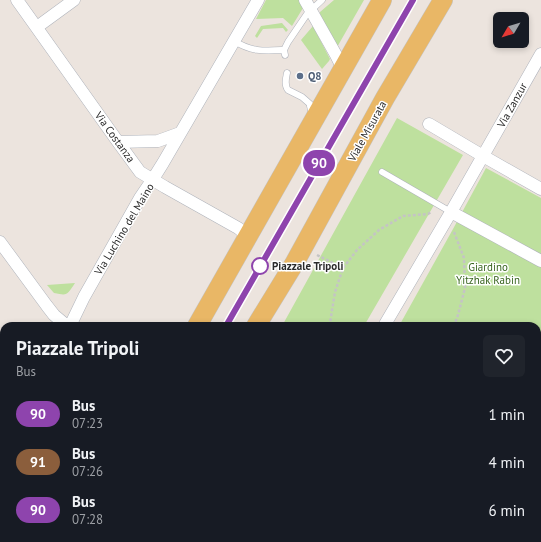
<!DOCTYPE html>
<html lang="en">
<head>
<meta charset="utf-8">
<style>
	:root { --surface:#171b24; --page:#20242c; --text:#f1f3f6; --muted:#9ea1a6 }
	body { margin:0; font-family:"PT Sans",sans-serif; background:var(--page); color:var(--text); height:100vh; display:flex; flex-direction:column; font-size:15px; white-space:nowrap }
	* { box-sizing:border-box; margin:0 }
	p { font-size:13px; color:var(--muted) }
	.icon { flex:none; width:22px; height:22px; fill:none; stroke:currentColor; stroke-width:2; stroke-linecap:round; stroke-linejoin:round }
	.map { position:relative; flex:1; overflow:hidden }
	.details { position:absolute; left:0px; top:322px; width:541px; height:220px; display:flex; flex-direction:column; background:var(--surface); border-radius:12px 12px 0 0; box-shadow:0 2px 6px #0003 }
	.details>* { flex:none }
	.badge { padding:0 8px; border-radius:13px; font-size:14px; line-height:26px }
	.needle { width:26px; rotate:232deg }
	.buttons { position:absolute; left:493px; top:12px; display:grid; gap:8px }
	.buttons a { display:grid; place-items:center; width:36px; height:36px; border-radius:6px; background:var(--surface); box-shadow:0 2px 6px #0003; font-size:20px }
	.map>.badge { position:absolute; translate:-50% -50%; box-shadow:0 0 0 2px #fff }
	.round { display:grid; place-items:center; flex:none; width:42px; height:42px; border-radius:6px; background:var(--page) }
	.headline { display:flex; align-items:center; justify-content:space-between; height:68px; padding:0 16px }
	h1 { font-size:19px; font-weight:600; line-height:30px }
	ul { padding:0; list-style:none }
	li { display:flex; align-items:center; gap:12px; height:48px; padding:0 16px }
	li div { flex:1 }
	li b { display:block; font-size:15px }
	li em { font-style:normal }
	li .badge { min-width:44px; font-weight:700; text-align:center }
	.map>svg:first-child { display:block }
</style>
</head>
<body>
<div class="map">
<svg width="541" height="542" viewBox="0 0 541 542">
	<rect width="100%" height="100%" fill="#ece4de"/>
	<path fill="#eddecf" d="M281,538H437L434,542H279Z"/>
	<path fill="#bee09e" d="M266,0H299L303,8L292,26L283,18L256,19Z
		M334,0H364L336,49L320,14V12Z
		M282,23L288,30L286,32L283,28L263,29L257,38L255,36L261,26Z
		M313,26L330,59L329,61L322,69L301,40Z
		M397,118L463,155L364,326H282Z
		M486,168L541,198V484L537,482V326H399L453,229Z
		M75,283C67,295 68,296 54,293L47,285Z
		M537,513L541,515V542H509L505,538H537Z"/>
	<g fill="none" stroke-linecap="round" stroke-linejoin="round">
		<defs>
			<path id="lane" d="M234,41C252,52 263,51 284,50
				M285,55L284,50L288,42L307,14L322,0
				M287,73C286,78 284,85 288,90L302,97L310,104V106L312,114
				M382,172L451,212
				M226,326L413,0
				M107,542L109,538
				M175,542L179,538"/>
			<path id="street" d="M17,0L118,142L140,172L165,187L238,228L248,236
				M305,0L336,55L343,69
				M37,27L74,0
				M429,124L483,156L541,189
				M118,142L158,141L180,133
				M451,212L541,261
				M0,242L47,306L54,315L67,326
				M70,326L84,297L140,198L153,179L163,163L258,0
				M384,326L451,212L541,54
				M258,542L260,538"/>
			<path id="secondary" d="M0,395H4
				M0,419L4,418
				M537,499L541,501
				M486,538L492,542"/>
			<path id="primary" d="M197,326L382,0
				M256,326L294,264L385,98L443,0
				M76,542L78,538
				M132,542L134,538"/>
		</defs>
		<use href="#lane" stroke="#afb3bb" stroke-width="7"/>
		<use href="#street" stroke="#afb3bb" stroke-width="13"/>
		<use href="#secondary" stroke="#afb3bb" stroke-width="18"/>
		<use href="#primary" stroke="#c4c4c4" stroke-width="20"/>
		<path stroke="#c4c4c4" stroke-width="2.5" stroke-dasharray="3 2" stroke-linecap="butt" d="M454,232L464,258L465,288L458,315L454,326
			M317,255L343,268
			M331,326L330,323L335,292L343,268L357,250L379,230L403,216L428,214L431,212
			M537,388L541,386
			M537,422L541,430
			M540,481L541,475"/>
		<use href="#lane" stroke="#fff" stroke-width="6"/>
		<use href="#street" stroke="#fff" stroke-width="12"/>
		<use href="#secondary" stroke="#fff" stroke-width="17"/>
		<use href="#primary" stroke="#e9b766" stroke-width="19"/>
	</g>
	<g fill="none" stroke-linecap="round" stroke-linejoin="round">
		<defs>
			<path id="line" d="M226,326L413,0"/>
		</defs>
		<use href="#line" stroke="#fff" stroke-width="9"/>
		<use href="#line" stroke="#8e44ad" stroke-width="6"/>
	</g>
	<circle fill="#5c6f8a" stroke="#fff" stroke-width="1.5" cx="300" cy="76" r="4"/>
	<circle fill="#fff" stroke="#8e44ad" stroke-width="2" cx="260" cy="266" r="8"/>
	<g text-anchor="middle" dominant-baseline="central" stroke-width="3" stroke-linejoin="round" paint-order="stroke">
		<g font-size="11" font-weight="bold" fill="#4e5e75" stroke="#fff" text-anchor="start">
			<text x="308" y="76">Q8</text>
		</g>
		<g font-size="11" fill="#2b2b2b" stroke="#fff">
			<text transform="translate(512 105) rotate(-61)">Via Zanzur</text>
			<text transform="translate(367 131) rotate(-61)">Viale Misurata</text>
			<text transform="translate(115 137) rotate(54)">Via Costanza</text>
			<text transform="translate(124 229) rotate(-59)">Via Luchino del Maino</text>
		</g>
		<g font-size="11" font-weight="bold" fill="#2b2b2b" stroke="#fff" text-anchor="start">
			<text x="272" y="266">Piazzale Tripoli</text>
		</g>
		<g font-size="11" fill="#38651f" stroke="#fff">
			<text x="488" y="267">Giardino<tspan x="488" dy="13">Yitzhak Rabin</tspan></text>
		</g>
	</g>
</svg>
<div class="buttons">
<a><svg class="needle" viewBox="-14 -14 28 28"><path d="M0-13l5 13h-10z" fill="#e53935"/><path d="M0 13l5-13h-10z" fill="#9ea1a6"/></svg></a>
</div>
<b class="badge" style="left:319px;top:163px;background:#8e44ad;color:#fff">90</b>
<section class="details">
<div class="headline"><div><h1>Piazzale Tripoli</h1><p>Bus</p></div><a class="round"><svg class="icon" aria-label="heart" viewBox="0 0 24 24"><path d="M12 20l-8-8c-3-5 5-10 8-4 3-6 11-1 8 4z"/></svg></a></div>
<ul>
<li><span class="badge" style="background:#8e44ad;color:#fff">90</span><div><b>Bus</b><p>07:23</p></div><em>1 min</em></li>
<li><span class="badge" style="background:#8b5e3c;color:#fff">91</span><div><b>Bus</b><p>07:26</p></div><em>4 min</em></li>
<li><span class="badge" style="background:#8e44ad;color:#fff">90</span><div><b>Bus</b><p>07:28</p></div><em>6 min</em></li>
</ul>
</section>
</div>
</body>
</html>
